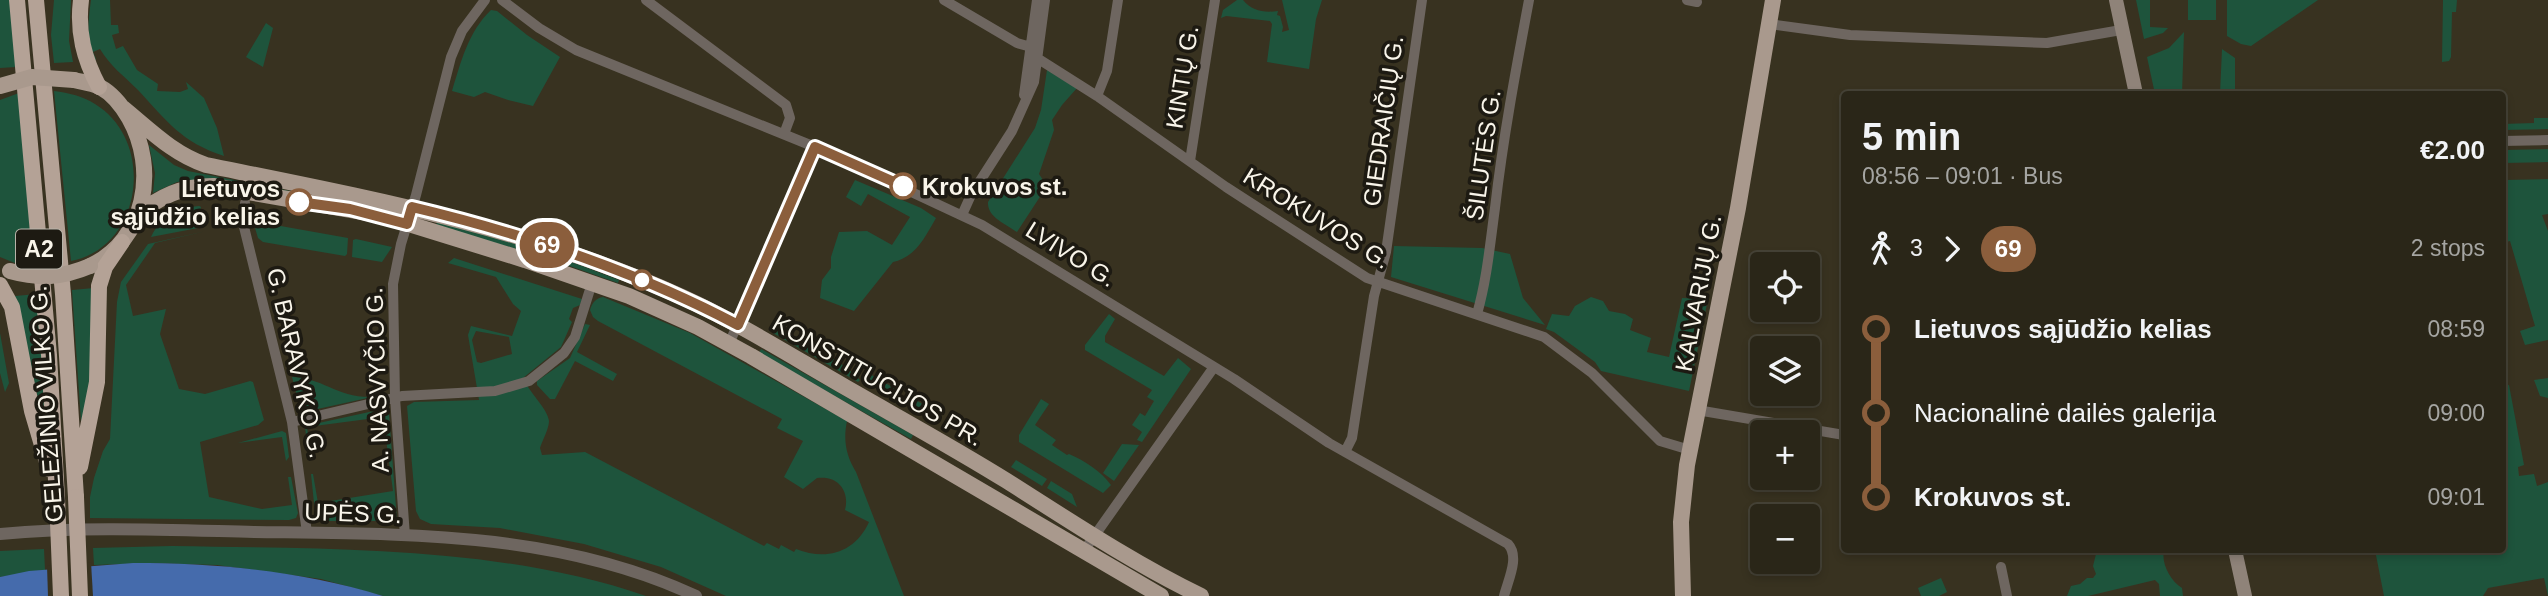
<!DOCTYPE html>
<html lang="en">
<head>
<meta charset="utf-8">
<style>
	:root { --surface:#2a2618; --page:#322e21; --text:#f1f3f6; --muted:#a5a5a2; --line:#464337 }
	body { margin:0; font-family:Helvetica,sans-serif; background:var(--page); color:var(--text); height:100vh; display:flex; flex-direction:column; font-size:26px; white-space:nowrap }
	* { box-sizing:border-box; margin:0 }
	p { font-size:23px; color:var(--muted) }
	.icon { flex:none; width:38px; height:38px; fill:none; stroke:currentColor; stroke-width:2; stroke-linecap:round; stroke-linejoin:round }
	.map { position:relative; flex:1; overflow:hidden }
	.sheet { position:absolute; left:1841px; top:91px; width:665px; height:462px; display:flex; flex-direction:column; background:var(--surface); border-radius:7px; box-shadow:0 4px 10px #0003,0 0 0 2px var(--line) }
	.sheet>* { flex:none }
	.badge { padding:0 14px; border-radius:23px; font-size:24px; line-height:46px }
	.buttons { position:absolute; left:1750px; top:252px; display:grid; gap:14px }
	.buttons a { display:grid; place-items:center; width:70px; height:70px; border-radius:7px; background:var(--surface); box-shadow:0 4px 10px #0003,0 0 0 2px var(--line); font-size:35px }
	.map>.badge { position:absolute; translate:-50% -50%; box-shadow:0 0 0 4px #fff }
	.legs { display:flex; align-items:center; gap:10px; height:77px; padding:0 21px; font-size:23px }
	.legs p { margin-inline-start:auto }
	.head { display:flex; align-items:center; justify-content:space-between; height:119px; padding:0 21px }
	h1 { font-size:38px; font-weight:700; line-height:52px }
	ul { padding:0 21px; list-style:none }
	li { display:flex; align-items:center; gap:24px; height:84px; font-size:26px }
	li i { display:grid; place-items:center; width:10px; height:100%; margin:0 9px; background:currentColor }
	li i::after { content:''; width:18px; height:18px; margin:-9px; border:5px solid; border-radius:50%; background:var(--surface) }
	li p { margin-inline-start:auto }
	li:first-child i { background:linear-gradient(#0000 50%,currentColor 0) }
	li:last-child i { background:linear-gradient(currentColor 50%,#0000 0) }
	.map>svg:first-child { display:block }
</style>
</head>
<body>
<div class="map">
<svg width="2548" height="596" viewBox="0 0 2548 596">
	<rect width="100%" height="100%" fill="#383220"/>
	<path fill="#1e543c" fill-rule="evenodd" d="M0,0H10L16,67L0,68Z
		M54,0H71L69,41L73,62L54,63L51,35Z
		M91,0H110L111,25H118L119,33L112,35L116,49L123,46L137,70L158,84L157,91L180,92L188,89L186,82L204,98L217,128L224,156C181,142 167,121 138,90C124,76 110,66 100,49L93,52L96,59L94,61C86,40 88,22 91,0Z
		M1237,0H1243C1252,11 1264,13 1278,11L1277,15L1280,16L1283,27L1282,32L1289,30L1282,0H1322L1316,19L1309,69L1267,62L1272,24L1270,21L1226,16L1221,18L1223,10Z
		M2136,0H2150V27L2168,28L2163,33L2144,39Z
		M2188,0H2216V20H2188Z
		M2227,0H2318L2251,46L2241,44L2227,36Z
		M2443,0H2457L2456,12H2452L2451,57L2449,61L2442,62Z
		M491,10L497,11L527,35L560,57L533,106L508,100L485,92L474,97L452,91C461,62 468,32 491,10Z
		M266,23L273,28L263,67L246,57Z
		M2184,32L2182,94H2155L2147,57L2169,48Z
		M2222,49L2235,58V94H2220Z
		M1047,70L1077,88L1062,105L1052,120L1054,130L1039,174L1047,186L1017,232C1006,224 987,217 988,202L1035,128L1041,110Z
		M54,91C69,93 83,96 95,104C156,141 143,247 71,261Z
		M19,93L33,265L15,263L0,257V100Z
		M2534,118H2548V129L2503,130V124L2534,123Z
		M149,145L174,165L188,171L300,193L299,195L201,179L177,182L153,193L155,173Z
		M2548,149V162L2503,163V150Z
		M2548,179V214L2542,215L2548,231V340L2525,345L2520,331L2535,326L2510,241L2503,243V180Z
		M855,180L921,208L936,218C925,237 916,257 893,262L854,311L820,298L822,280L831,268V257L839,232L867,231L892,245L910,217L868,194L861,206L846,197Z
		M199,206L201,207L198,228L151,237C162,215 176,209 199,206Z
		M253,221L348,238L347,254L345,256L263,242L258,238Z
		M437,222L548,253L619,280L618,283L547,258L436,226Z
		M206,231L155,243L126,285L133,316L166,309L160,334L179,389L205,394L250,381L253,382L264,420L258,425L200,442L209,497L262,509L292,505L288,477H291L298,513L296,518L289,520L90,518V497L94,478L103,451L110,439L117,302L121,282L148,244Z
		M356,239L392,247L382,262L352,257L353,240Z
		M1394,246L1482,248L1510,254L1523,298L1545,325L1391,277Z
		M454,258L582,299L580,305L573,308L569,319L572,322L561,347L523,378C528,391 548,409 549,421C549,429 542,441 540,448L542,455L585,452L764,546L767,543L779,549L781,545L794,552L796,549C826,561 855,553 869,522L845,510C850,491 838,475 817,478L803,489L784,477L803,441L777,428L782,419L598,321L593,317L590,310C592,303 596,298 603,297L690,333L847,421C843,440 846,456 856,472L904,596H726L661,567L584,544L500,528L431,524L420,519L416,511L407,406L414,402L479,400L468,335L471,326L512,336L521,311L513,304L496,277L448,263ZM476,331L509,337L512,354L481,363L477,362L472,340Z
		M94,288L90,394L82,436L72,290Z
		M37,294L48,443L15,296Z
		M1591,297L1603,301L1609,311L1625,314L1633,319L1630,330L1651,338L1647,352L1669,357L1682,298L1708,299L1689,391L1601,371L1595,362L1554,332L1546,329L1552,314L1569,316L1575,306Z
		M1109,314L1115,319L1105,336V342L1164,376L1178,358L1191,369L1142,442L1137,440L1142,432L1132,425L1140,413L1145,416L1154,401L1147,397L1152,390L1085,350V345Z
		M585,324L590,325L577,352L617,374L613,381L575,361L555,399H550L537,385V381L570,358Z
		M777,331C807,341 838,358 860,380L858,382L773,333Z
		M0,333L9,383L5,392L0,373Z
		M761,349L913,435L911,439L759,353Z
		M868,373L901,392L897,399L871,384L866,378Z
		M292,377C321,377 338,398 372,397L304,412L300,408Z
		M2548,378V398L2540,396L2534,380Z
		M2509,385L2524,465L2518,467L2519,476L2534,474L2537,486L2548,482V596L2544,578L2488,588L2483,596H2384L2375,550H2502V386Z
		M907,395L938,413L934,420L903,402Z
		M1041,399L1049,404L1035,425L1056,440L1052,445L1067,455L1069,454C1085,461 1101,471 1111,485L1103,493L1019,442V435Z
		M383,409L389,413L397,521H323L319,519L314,503L311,474H313L318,503L393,491L383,417L307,427L311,456L308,455L305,426Z
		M282,431L286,433L289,457L286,461L282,437L238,443Z
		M1122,444L1139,445L1114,481L1103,473Z
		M1016,460L1047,479L1042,486L1011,467Z
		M1051,481L1072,494L1077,507L1047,488Z
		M172,546C327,549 498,545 646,596H383L321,579L217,565L151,563L94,565L93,548Z
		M44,549L45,570L0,577V551Z
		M2097,550H2164C2161,563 2170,581 2182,588L2183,596H2160L2159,584L2155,580L2088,596H2067L2071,586L2080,584L2087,578H2093L2096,574L2093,566Z
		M1941,578L1947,592L1939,596H1921L1918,588Z"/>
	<path fill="#456bac" d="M133,563C218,563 302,571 383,596H0V577L29,571Z"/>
	<path fill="#383220" d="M91,562L93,596H48L47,566Z"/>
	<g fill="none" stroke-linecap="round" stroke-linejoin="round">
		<path stroke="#6e6660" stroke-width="10" d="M502,0L539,28L576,50L815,147L982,225L1234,379L1329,443L1508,544C1520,557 1508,580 1504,596
			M646,0L786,105L790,118L784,134
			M944,0L1017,43L1031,47
			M1687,0L1697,2
			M1769,24L1850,35L2047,43L2121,30
			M1037,58L1097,96L1226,187L1367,278L1544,337L1592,373L1660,441L1690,450
			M1024,95L1037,0
			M1097,96L1107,71L1118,0
			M2502,141L2548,140
			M1190,161L1215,0
			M245,203L244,227L292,422L307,533
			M962,215L971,195L1012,131L1034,82L1045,0
			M1477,314C1487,279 1490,244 1495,208C1503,138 1516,69 1529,0
			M729,344L815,147
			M1697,410L1844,435
			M292,422L402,396L495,391L529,381L564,353L575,337L592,283
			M1345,452L1352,438L1374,296L1386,252L1422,0
			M405,536L395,398L393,284L401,244L416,195L451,57L462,31L485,0
			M1083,552L1214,367
			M2001,567L2007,596"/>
		<path stroke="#6e6660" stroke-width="12" d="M0,534C84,526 170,530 254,532C404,534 557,531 696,596"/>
		<path stroke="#8f8379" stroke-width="14" d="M2116,0L2136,94
			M2235,550L2245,596"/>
		<path stroke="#a9998d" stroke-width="16" d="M74,80C82,82 92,83 100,87C113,94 122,106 129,118C158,169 146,240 90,266
			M123,108C150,130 173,154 206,165C368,198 531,228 682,297C739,323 791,356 845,387C899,418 954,448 1007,481C1070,521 1133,563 1201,596
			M136,216C160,196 182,186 213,186L380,215L525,260L629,296L698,327L751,356L1161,596
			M1683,596L1681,522L1687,465L1738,208L1773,0"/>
		<path stroke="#b4a296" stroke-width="16" d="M17,0L49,355L57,498
			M36,0L63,294L76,497
			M81,0C77,32 84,59 99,87
			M0,285L12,307L32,411L49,469
			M80,467L97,382L99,286L105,267L122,242"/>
		<path stroke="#a9998d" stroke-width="16" d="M0,86L32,77L74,80
			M10,271C39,279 62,278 90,266"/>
		<path stroke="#b4a296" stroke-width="16" d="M76,497L80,596
			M57,498L61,596"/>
	</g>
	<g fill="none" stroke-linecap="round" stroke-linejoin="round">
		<defs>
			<path id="line-1" d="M299,202L350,209L407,224L412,207C525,234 636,271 738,325L815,147L903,186"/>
		</defs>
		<use href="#line-1" stroke="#fff" stroke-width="16"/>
		<use href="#line-1" stroke="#8b5e3c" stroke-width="10"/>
	</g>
	<g fill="#fff" stroke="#8b5e3c" stroke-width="3.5">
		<circle cx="903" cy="186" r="12"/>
		<circle cx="299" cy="202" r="12"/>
		<circle cx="642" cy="280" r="9"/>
	</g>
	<g text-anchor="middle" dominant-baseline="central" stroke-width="7" stroke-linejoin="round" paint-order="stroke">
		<rect fill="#1d1a12" stroke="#b7b3a9" stroke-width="2" x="16" y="229.5" width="46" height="39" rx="5"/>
		<g font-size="23" font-weight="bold" fill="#f9f5ea">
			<text x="39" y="249">A2</text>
		</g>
		<g font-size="24" fill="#f9f5ea" stroke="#1d1a12">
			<text transform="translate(1182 77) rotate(-81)">KINTŲ G.</text>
			<text transform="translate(1383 121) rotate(-82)">GIEDRAIČIŲ G.</text>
			<text transform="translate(1483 155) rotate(-82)">ŠILUTĖS G.</text>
			<text transform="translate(1317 218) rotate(32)">KROKUVOS G.</text>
			<text transform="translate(1071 254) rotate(32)">LVIVO G.</text>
			<text transform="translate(1698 293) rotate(-79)">KALVARIJŲ G.</text>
			<text transform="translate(297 363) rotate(77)">G. BARAVYKO G.</text>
			<text transform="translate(377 380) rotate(-92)">A. NASVYČIO G.</text>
			<text transform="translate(878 380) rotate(30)">KONSTITUCIJOS PR.</text>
			<text transform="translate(46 404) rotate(-94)">GELEŽINIO VILKO G.</text>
			<text transform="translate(353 513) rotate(2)">UPĖS G.</text>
		</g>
		<g font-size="24" font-weight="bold" fill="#f9f5ea" stroke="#1d1a12" text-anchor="start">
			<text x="922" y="186">Krokuvos st.</text>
			<text x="280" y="188" text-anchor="end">Lietuvos<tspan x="280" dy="28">sąjūdžio kelias</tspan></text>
		</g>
	</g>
</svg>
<div class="buttons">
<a><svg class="icon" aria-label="locate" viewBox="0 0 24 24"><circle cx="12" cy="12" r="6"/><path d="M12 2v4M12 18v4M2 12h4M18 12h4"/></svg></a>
<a><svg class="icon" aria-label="layers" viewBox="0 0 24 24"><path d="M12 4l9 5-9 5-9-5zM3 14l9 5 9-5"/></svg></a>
<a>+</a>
<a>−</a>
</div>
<b class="badge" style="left:547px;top:245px;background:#8b5e3c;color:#fff">69</b>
<section class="sheet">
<div class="head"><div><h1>5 min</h1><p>08:56 – 09:01 · Bus</p></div><b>€2.00</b></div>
<div class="legs"><svg class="icon" aria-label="walk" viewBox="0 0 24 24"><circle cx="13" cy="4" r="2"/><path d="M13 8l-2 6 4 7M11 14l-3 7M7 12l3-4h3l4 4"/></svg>3<svg class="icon" aria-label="forward" viewBox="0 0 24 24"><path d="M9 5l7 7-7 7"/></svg><b class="badge" style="background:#8b5e3c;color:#fff">69</b><p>2 stops</p></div>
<ul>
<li><i style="color:#8b5e3c"></i><b>Lietuvos sąjūdžio kelias</b><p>08:59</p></li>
<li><i style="color:#8b5e3c"></i><span>Nacionalinė dailės galerija</span><p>09:00</p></li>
<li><i style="color:#8b5e3c"></i><b>Krokuvos st.</b><p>09:01</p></li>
</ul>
</section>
</div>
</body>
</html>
